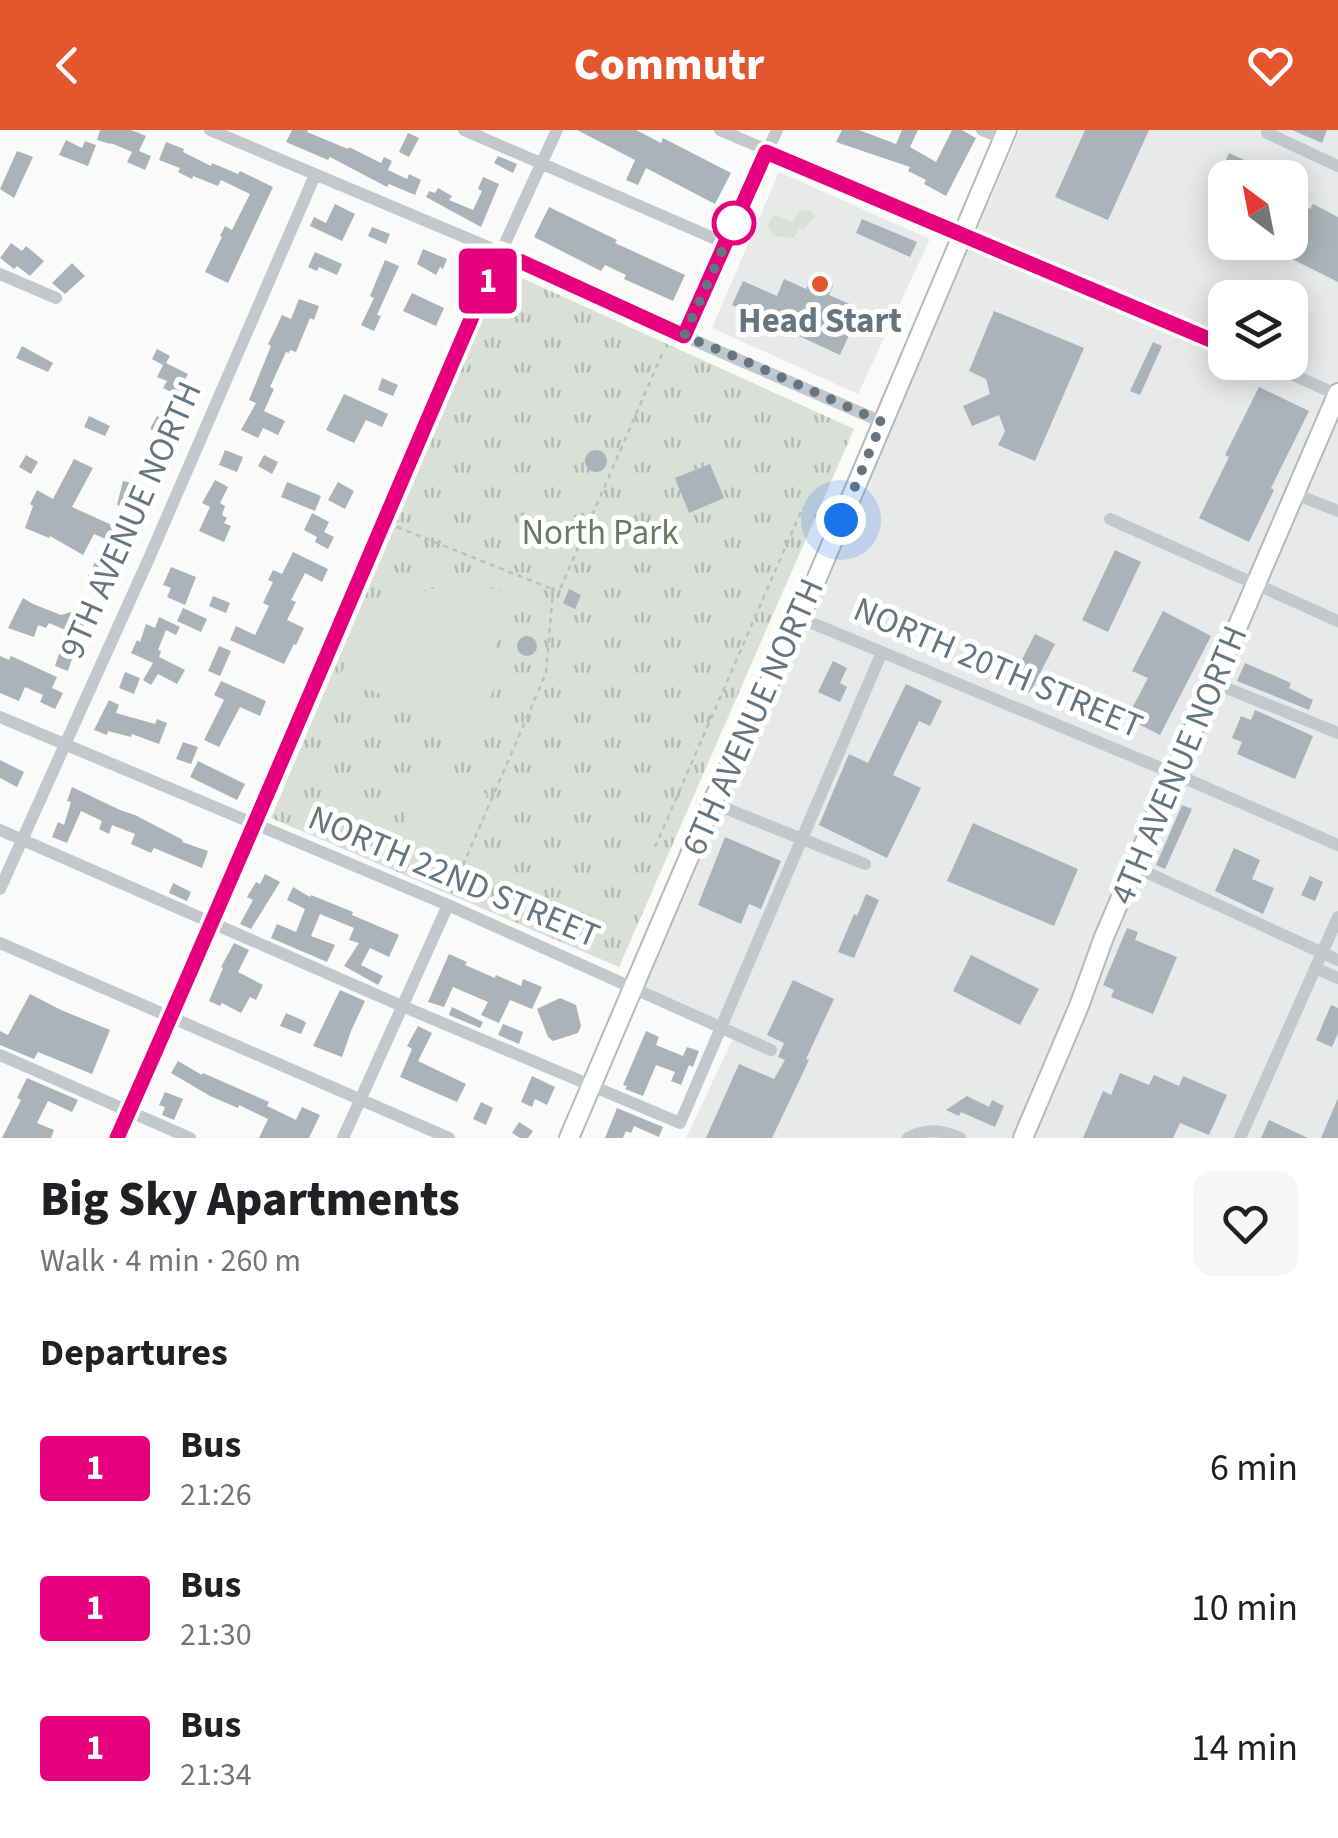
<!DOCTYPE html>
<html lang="en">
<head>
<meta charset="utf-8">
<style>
	:root { --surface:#fff; --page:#f6f6f6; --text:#202124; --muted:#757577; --accent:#e4572e }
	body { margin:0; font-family:"Source Sans 3",sans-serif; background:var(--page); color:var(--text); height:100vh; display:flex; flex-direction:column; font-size:38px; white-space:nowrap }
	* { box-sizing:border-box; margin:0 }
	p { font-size:32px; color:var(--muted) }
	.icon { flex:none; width:55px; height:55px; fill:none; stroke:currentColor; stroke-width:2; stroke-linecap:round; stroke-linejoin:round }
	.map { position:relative; height:1008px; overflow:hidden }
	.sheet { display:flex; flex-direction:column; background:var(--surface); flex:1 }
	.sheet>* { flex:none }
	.badge { padding:0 20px; border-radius:8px; font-size:35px; line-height:65px }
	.needle { width:65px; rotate:328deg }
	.tools { position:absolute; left:1208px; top:30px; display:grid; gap:20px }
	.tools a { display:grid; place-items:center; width:100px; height:100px; border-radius:20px; background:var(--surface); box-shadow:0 5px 25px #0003; font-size:50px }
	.you { position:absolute; width:50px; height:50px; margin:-25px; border:8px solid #fff; border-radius:50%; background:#1a73e8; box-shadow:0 0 0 15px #1a73e833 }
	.map>.badge { position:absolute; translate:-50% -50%; box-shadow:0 0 0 5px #fff }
	h2 { padding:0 40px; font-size:38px; line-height:90px }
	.round { display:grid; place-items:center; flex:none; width:105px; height:105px; border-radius:20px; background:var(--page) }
	.head { display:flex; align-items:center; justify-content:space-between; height:170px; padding:0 40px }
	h1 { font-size:48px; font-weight:800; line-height:75px }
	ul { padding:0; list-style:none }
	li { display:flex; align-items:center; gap:30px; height:140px; padding:0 40px }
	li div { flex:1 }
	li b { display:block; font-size:38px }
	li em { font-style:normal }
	li .badge { min-width:110px; font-weight:700; text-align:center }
	header { display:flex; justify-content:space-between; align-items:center; height:130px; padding:0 40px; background:var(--accent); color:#fff; font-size:45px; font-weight:800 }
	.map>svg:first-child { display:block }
</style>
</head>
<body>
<header><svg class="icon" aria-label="back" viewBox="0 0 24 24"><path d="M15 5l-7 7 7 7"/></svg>Commutr<svg class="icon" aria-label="heart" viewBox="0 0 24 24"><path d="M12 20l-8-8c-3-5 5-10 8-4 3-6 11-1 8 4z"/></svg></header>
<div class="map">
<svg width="1338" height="1008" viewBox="0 0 1338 1008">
	<defs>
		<pattern id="park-tufts" width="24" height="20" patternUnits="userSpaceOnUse" patternTransform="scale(2.5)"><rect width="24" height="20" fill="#dadfd7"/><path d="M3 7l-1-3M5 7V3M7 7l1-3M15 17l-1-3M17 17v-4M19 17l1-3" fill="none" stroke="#b4b9b4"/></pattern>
	</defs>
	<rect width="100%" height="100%" fill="#fafaf8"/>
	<path fill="#e8e9e9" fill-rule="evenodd" d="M1020,0H1338V1008H686L735,904L633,857L967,123ZM1225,48H1290V112H1225ZM1225,168H1290V232H1225Z
		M779,42L930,109L858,264L712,198Z"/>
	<path fill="url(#park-tufts)" d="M811,80L815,88L810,91L805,99H799L794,108L774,106L767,97L774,85L789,91H793L800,81Z
		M504,140L854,299L619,837L271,688Z"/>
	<path fill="#dadfd7" d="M469,453L510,463L485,545L494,559L477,592L464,599L339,547C353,521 377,479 406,467C425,458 448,457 469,453Z
		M428,638L487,664L450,748L391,724Z"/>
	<path fill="#aab3b9" d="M100,0H131L146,6L139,21L151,26L145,40L127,32L132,22L111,13V14L97,10Z
		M292,0H308L307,2L348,19L349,17L381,33L384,27L392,31L388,40L407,49L409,44L421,50L415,65L389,54L387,57L330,27L328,30L286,12Z
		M577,0H636L661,13L663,8L731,43L715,74L646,38L638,55L626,50L635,30Z
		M842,0H859L896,14L902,0H918L910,17L936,32L952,0H962L976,8L946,66L924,54L926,50L908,41L910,37L836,12Z
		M1085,0H1149L1108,90L1055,67Z
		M1292,0H1327L1322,13Z
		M408,3L419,8L409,27L399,22Z
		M66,10L82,18L85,11L96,15L88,36L59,25Z
		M166,12L184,19L183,22L211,36L212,33L238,44L240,41L273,57L228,153L205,142L222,107L220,106L225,96L232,100L250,64L221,50L218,56L193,46L192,49L178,42L180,38L159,30Z
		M17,21L33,27L14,68L0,59Z
		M1229,23L1253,34L1255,30L1289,48H1225L1223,71L1214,67L1223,45L1220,44Z
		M498,26L517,34L513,43L494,33Z
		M483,47L499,54L481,97L426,67L429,61L435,63L438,58L452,66L449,70L473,80L482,61L478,59Z
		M1290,68L1310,79L1313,74L1338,87V152L1258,112H1290Z
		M335,74L355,84L342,111L310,96L314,87L326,93Z
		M549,77L617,110L615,113L685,145L673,171L624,149L626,145L605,135L601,141L534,107Z
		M862,89L917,112L910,127L856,103Z
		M372,97L390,104L386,114L368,106Z
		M11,113L22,121L26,116L44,131L30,146L17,136L14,139L0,128Z
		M423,119L447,129L443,139L440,137L436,145L417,134Z
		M315,122L342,134L337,145L319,137L317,141L308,137Z
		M385,130L399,136L377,185L381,186L374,201L361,195L374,168L370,166Z
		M72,133L85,146L65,164L52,153Z
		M812,147L833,156L829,165L852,175L841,199L850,203L840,225L732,175L743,151L777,166L784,149L806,159Z
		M1259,155L1283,168H1252Z
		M412,163L444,178L436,196L403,181Z
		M299,169L319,176L314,190L310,188L296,222L290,220L289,223L286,222L270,257L274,259L264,281L285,291L278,305L263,298L258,308L241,300L256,273L249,270L271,216L268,214L274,202L282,185L291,189Z
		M994,181L1084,218L1035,331L998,315L1005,301L999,285L972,296L963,276L990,264L986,249L969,241Z
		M1153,212L1162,216L1140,265L1130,261Z
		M22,216L53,233L48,242L16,228Z
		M157,219L170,226L166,233L188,244L177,265L163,258L167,251L157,247L163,235L152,229Z
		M382,248L398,255L393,266L378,260Z
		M1259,257L1309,281L1271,358L1274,360L1249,412L1199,388L1229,327L1225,325Z
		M344,264L388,284L382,297L366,290L354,313L326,300Z
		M89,286L110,296L105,306L84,297Z
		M157,286L174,294L167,307L150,299Z
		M225,320L243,327L237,342L219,335Z
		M585 331a11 11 0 1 1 22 0a11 11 0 1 1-22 0Z
		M26,325L38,332L31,344L19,337Z
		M264,325L278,332L272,344L258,336Z
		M74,329L93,338L72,377L114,396L108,410L94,404L83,425L50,406L49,408L25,398L33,376L30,374L37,360L53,369Z
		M710,334L724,368L689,383L675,348Z
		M215,350L228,357L220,373L225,376L222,385L227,388L224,393L231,396L224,412L199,401L210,377L202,373Z
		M123,351L136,354L130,379L117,375Z
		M287,352L321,366L315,381L281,367Z
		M338,352L354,361L345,379L328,370Z
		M312,383L329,392L324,402L334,407L328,419L315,412L317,407L304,400Z
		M1115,420L1141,432L1108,502L1082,490Z
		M293,422L328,439L322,452L305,443L291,470L296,472L287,490L304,498L296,515L294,514L284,534L230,510L236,496L255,505L269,476L263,473L273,452L268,450L273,440L282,444Z
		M95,432L109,439L102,452L88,446Z
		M171,437L196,447L185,475L167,467L171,458L163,455Z
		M569,459L581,465L575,479L563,473Z
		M213,466L230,473L226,483L209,476Z
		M23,468L33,474L61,485L77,480L78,485L87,488L80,506L49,493L46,498L38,495L34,507L8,498Z
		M183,478L207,489L201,502L177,491Z
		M1163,481L1211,506L1160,605L1127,588L1148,548L1132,541Z
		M159,487L180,497L176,505L166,500L158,520L161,521L159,527L185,540L177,554L158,544L151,555L143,550L153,533L131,523L137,510L140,512L146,494L155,498Z
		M1035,504L1055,514L1030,563L1010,553Z
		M517 516a10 10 0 1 1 20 0a10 10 0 1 1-20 0Z
		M219,516L231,521L220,546L208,541Z
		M61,518L74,523L68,541L55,536Z
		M0,526L9,530L11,526L57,547L52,558L63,563L55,579L40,572L43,565L25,557L19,571L0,563Z
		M833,531L847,538L840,553L847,557L840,572L818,562Z
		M1245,533L1291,553L1289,558L1313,570L1309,580L1237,551Z
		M125,542L140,548L134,564L119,558Z
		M221,551L266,571L260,586L240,577L219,617L204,610L224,570L214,565Z
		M906,554L942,571L930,596L919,591L893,645L921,658L887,728L819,695L849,624L868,633Z
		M109,570L119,575L116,583L155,594L157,589L167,593L159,614L132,604L131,607L108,601L107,605L94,600Z
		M1255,580L1313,606L1295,649L1237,624L1242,612L1232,608L1241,586L1251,590Z
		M183,612L198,617L191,634L176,629Z
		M0,630L24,642L17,657L0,648Z
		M198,631L245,654L237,670L190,647Z
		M72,657L120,680L135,685L183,710L182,712L208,721L202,738L154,718L151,723L131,714L135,704L112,695L109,704L99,699L102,691L81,681L67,713L52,707L58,692L64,695L71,672L67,671Z
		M1182,675L1192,679L1165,739L1156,735Z
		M973,693L1078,739L1054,796L947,751Z
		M725,707L781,731L761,779L749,774L741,794L698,775Z
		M1234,718L1260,730L1252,749L1274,758L1263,784L1215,761Z
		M265,744L280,752L251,799L240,794L253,770L247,767L256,752L260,754Z
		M1310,746L1323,752L1315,771L1301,765Z
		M173,753L191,762L187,771L169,763Z
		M293,757L310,767L311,765L353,782L352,785L399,805L389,827L370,818L361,835L383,846L378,855L344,836L359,813L349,810L354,798L320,784L311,806L335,815L327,832L271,808L277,794L296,802L305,779L287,770Z
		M866,764L879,770L854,828L838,822L854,784L857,786Z
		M1127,798L1138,802L1135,810L1177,827L1153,884L1111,867L1114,860L1103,855Z
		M234,813L249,820L238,842L263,855L256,870L250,867L241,883L222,873L220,876L209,871L223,838L221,837Z
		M449,824L467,832L465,835L495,848L496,845L521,856L523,849L542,857L532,879L510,870L499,893L481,885L488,872L453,857L444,877L428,872Z
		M971,825L1039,859L1020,895L953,861Z
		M793,850L834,869L806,929L809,930L772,1008H706L739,934L774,949L785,930L778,927L784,913L767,905Z
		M340,860L365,871L351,901L342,927L313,916Z
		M30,864L61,880L110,900L92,944L38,922L34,929L0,915V901L8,905Z
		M560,868L576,875L581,896L578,903L553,911L548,907L537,879Z
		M1331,875L1338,878V903L1332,917L1316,910Z
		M452,877L483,892L480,898L449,885Z
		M286,883L304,891L306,893L301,904L280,896Z
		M503,894L523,902L519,914L498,905Z
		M418,896L432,903L418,931L466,954L457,972L400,947L412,919L407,916Z
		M646,901L659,907L656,915L683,926L687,917L699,921L693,937L689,935L681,955L671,951L675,942L656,935L643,966L625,959L627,956L623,955Z
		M178,931L202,945L203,943L269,972L267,976L296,990L302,977L320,985L309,1008H259L268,989L239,975L238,978L210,966L171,943Z
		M1120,943L1149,955L1154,945L1179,956L1183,946L1227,965L1209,1005L1180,993L1173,1008H1083L1103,961L1111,965Z
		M532,946L555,957L547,975L535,969L532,977L521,972Z
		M27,948L78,970L72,982L48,971L37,993L54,1000L51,1008H2L21,970L17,968Z
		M165,962L183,969L174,990L162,985L165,977L159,975Z
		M967,966L989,977L992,970L1004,976L995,997L961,982L959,986L946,980Z
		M1338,968V1008H1321Z
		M481,972L493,978L486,995L473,989Z
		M617,978L663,997L659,1007L634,996L631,1003L626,1001L623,1008H605Z
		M1269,990L1308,1008H1261Z
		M519,992L533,1001L528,1008H520L512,1003Z"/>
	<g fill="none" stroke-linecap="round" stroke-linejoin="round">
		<defs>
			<path id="major" d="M569,1008L712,673L800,488L1007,0
				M1023,1008L1079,876L1104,807L1338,263"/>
		</defs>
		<use href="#major" stroke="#b5babe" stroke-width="22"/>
		<path stroke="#bbbfc2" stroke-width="2.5" stroke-dasharray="5 5" stroke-linecap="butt" d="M397,397L552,459
			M655,717L803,377
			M451,763L546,543L553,460L561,457L663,222"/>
		<path stroke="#c3c8cc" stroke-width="12" d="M210,0L500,122L684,206L882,292
			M464,0L725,113
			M720,0L1225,216
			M982,0L1004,9
			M1267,3L1338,36
			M0,144L56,168
			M684,206L777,0
			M1264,232L1338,265
			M1295,364L1338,381
			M1110,389L1338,491
			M800,488L1175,644L1338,715
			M1214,553L1338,603
			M0,587L448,775L771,920
			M712,673L865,734
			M0,700L402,876L680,993L882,522
			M1135,737L1338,830
			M0,759L150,426L315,45
			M0,813L449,1008
			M1315,838L1338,848
			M0,925L190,1008
			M117,1008C267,673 402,332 557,0
			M343,1008L448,775
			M908,1008C926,998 942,1000 960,1008
			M1240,1008L1338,787"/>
		<use href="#major" stroke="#fff" stroke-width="18"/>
	</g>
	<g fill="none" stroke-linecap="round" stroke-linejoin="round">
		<defs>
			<path id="line" d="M117,1008C248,714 372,417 500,122L684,206L766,22L1225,216"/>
		</defs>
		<use href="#line" stroke="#fff" stroke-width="22"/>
		<use href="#line" stroke="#e6007e" stroke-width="15"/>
		<path stroke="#657683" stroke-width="10" stroke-dasharray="0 18" d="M734,93L739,83L684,206L729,224L882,292L841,390"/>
	</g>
	<circle fill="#fff" stroke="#e6007e" stroke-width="5" cx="734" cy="93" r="20"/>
	<circle fill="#e4572e" stroke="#fff" stroke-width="4" cx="820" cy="154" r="10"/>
	<g text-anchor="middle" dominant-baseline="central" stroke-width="10" stroke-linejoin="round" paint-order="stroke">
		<g font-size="35" font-weight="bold" fill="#657683" stroke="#fff">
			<text x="820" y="191">Head Start</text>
		</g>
		<g font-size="35" fill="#657683" stroke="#fff">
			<text transform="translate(131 390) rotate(-66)">9TH AVENUE NORTH</text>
			<text transform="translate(998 538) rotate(23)">NORTH 20TH STREET</text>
			<text transform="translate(753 587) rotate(-66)">6TH AVENUE NORTH</text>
			<text transform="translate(1179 635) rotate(-67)">4TH AVENUE NORTH</text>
			<text transform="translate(454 747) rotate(23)">NORTH 22ND STREET</text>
		</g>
		<g font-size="35" fill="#687a64" stroke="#fff">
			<text x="600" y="403">North Park</text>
		</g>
	</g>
</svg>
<div class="tools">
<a><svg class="needle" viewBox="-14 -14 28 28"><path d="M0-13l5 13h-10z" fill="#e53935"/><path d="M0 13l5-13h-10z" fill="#757577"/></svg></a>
<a><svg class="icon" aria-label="layers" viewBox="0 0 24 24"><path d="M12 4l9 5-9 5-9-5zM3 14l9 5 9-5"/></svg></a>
</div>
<div class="you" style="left:841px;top:390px"></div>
<b class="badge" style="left:488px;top:151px;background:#e6007e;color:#fff">1</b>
</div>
<section class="sheet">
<div class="head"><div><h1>Big Sky Apartments</h1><p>Walk · 4 min · 260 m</p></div><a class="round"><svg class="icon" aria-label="heart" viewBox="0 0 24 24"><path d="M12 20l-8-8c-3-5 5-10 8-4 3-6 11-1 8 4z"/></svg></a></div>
<h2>Departures</h2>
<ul>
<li><span class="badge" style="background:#e6007e;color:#fff">1</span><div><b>Bus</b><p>21:26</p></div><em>6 min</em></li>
<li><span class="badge" style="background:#e6007e;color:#fff">1</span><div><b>Bus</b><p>21:30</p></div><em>10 min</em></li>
<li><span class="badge" style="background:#e6007e;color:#fff">1</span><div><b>Bus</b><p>21:34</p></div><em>14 min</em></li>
</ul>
</section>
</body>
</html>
